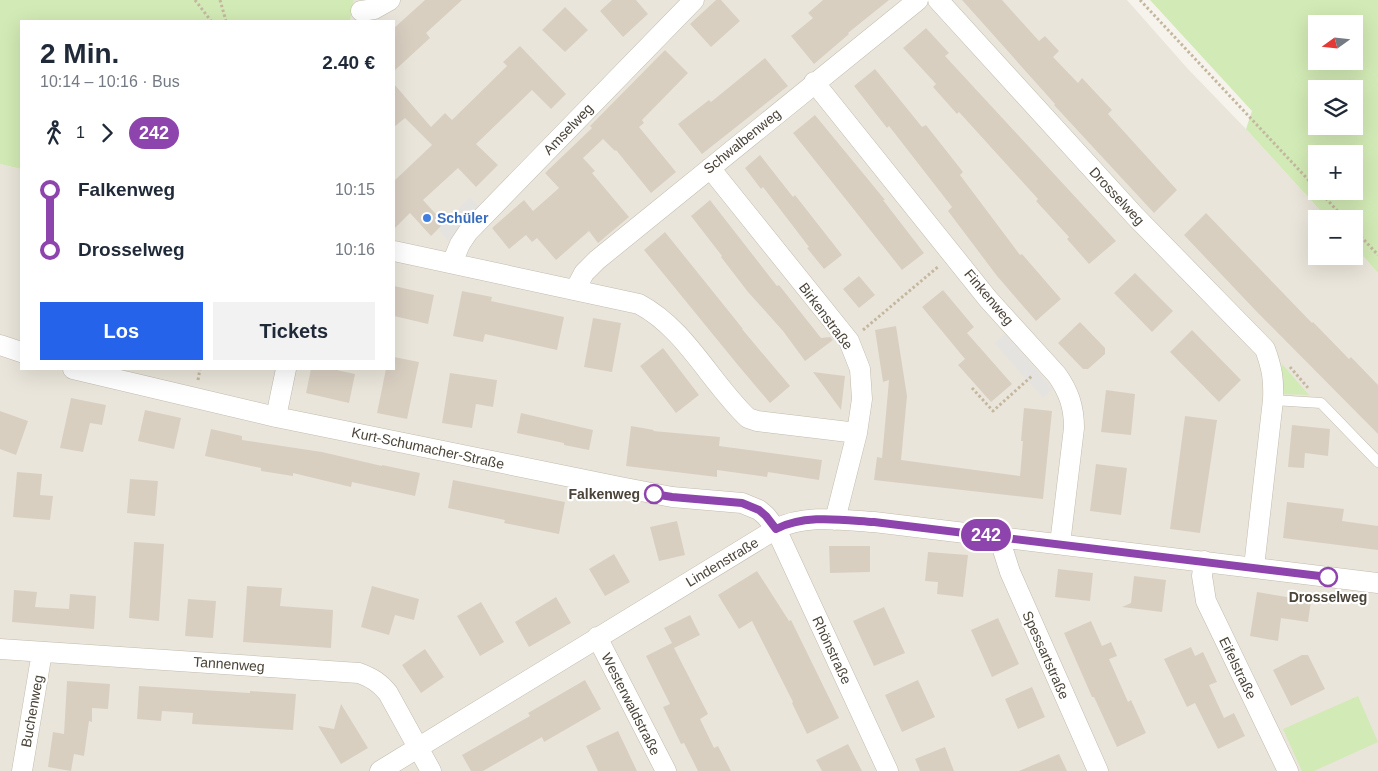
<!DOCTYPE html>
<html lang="de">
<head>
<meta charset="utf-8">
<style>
	:root { --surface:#fff; --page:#f2f2f3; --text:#1f2937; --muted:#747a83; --accent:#2563eb }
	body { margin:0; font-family:Helvetica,sans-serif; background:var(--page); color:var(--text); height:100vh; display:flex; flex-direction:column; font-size:19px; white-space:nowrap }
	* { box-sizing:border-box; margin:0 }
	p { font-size:16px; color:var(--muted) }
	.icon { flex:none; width:28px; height:28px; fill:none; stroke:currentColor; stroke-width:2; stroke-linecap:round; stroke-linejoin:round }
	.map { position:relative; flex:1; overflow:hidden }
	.sheet { position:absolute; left:20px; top:20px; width:375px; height:350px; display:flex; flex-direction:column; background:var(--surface); border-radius:0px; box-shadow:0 5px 20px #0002 }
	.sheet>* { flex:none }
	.badge { padding:0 10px; border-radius:16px; font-size:18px; line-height:32px }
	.needle { width:32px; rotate:255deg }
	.controls { position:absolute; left:1308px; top:15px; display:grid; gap:10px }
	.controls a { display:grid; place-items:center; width:55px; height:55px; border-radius:0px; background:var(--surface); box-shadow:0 5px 20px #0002; font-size:25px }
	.map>.badge { position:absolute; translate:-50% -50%; box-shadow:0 0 0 2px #fff }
	.legs { display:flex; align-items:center; gap:8px; height:55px; padding:0 20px; font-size:16px }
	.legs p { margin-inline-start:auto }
	.headline { display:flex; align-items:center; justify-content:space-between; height:85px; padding:0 20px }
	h1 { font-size:28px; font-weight:700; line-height:38px }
	.action { display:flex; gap:10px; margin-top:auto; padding:10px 20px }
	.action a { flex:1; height:58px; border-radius:0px; background:var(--accent); color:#fff; font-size:20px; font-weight:700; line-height:58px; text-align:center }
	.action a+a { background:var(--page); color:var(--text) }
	ul { padding:0 20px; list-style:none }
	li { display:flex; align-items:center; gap:18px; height:60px; font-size:19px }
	li i { display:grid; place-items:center; width:8px; height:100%; margin:0 6px; background:currentColor }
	li i::after { content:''; width:12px; height:12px; margin:-6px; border:4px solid; border-radius:50%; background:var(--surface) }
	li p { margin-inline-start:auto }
	li:first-child i { background:linear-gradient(#0000 50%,currentColor 0) }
	li:last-child i { background:linear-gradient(currentColor 50%,#0000 0) }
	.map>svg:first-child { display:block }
</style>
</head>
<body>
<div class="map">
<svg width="1378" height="771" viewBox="0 0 1378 771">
	<rect width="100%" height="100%" fill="#f6f3ec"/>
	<path fill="#eae5da" d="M354,0H1127L1188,69L1246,129L1328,219H1316V256H1354V246L1378,273V771H0V164L21,169V369H394V21H350Z"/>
	<path fill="#d2eab5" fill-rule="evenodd" d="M0,0H354L350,21H21V169L0,164Z
		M1150,0H1378V273L1354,246V219H1328L1246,129L1252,111ZM1316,24H1354V61H1316ZM1316,89H1354V126H1316ZM1316,154H1354V191H1316Z
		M1282,364L1309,395L1280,394Z
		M1358,696L1378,742L1314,771H1302L1283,729Z"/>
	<path fill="#e5e3e0" d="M470,197L481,209L448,241L438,229Z
		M1005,334L1053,389L1043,398L994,343Z"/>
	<path fill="#d8cfc1" d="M425,0H462L426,33L430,38L394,71V28Z
		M612,0H636L648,14L623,37L600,11Z
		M716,0H721L740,21L711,47L690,24Z
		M823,0H889L848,33L849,34L814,64L791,36L813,18L808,13Z
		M962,0H1002L1039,41L1045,36L1059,51L1053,57L1078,83L1082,78L1112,110L1108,114L1177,190L1154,213L1054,105L1055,104Z
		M565,7L588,30L565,52L542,30Z
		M926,28L949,53L945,56L1116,241L1089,264L1067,239L1069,237L1036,201L1038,199L959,112L957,114L933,87L936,84L903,48Z
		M520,46L566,94L551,109L532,90L476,144L498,165L476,187L458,168L423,200L444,223L431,236L410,213L394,229V181L432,145L405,118L394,127V84L431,127L445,113L452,120L507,66L503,62Z
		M665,50L688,73L642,120L644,123L639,127L676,172L651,193L616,150L615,151L603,139L583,158L595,171L592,173L629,217L598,243L589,231L556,260L537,238L532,242L526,235L509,249L492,228L524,200L533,211L559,188L545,173L592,128L590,126Z
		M765,58L788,86L702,154L678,124L709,100L711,102Z
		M875,69L922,127L926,125L963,172L960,175L1020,255L1022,254L1061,299L1036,321L997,276L948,211L952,207L889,126L887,128L854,86Z
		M815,115L885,200H883L924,253L902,270L793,133Z
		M760,155L793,197L795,195L842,255L824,269L807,248L809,247L763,187L761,189L745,168Z
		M710,200L777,286L779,285L821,338L830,337L833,340L805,361L783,331L748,292L721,257L722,256L691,216Z
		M1206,213L1312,323L1313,322L1349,359L1351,357L1378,385V434L1257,312L1184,235Z
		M665,232L743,329H742L790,386L770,403L737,364L644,250Z
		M1135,273L1173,311L1152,332L1114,293Z
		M859,276L875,295L859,308L843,289Z
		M394,286L434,295L428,324L394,316Z
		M943,290L974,327L967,333L1012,384L991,402L958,365L965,359L922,307Z
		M462,291L492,297L491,301L564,317L557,350L485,334L483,342L453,336Z
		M593,318L621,323L612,372L584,367Z
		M1080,322L1105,348V354L1088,369H1083L1058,343Z
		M896,326L907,396L901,460L1020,476L1023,441H1021L1024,408L1052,411L1043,499L874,480L877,457L882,458L889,380L883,382L875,330Z
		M1192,330L1241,380L1219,402L1170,352Z
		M663,348L699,395L676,413L640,366Z
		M394,357L419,362L407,419L377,413L386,369H394Z
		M311,369H332L355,374L349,403L306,393Z
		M813,372L845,376L841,410Z
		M450,373L497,380L493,407L476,404L472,428L442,423Z
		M1106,390L1135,394L1131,435L1101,432Z
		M71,398L106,405L102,425L90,423L83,452L60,448Z
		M145,410L181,418L174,449L138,441Z
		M0,411L28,421L16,455L0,449Z
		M521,413L593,430L589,450L564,445V443L517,433Z
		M1185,416L1217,420L1200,533L1170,529Z
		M1292,425L1330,429L1328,456L1305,453L1304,468L1288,467Z
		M631,426L654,430L653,431L720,437L719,446L822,460L819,480L768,472L767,477L717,470V477L626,466Z
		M211,429L242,436V440L322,452L382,466V465L420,473L415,496L352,482L351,487L293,473V476L261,471V468L205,456Z
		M1096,464L1127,468L1121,515L1090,511Z
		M17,472L42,474L40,495L53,496L50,520L13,517Z
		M130,479L158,481L155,516L127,513Z
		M453,480L565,502L559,534L504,523L505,520L448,508Z
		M1287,502L1344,509L1342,521L1378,526V550L1283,538Z
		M677,521L685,555L659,561L650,527Z
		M134,542L164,544L159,621L129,618Z
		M829,546H870V572L830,573Z
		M928,552L968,555L963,597L937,594L938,582L925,581Z
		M614,554L630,582L605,596L589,569Z
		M1058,569L1093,573L1090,601L1055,597Z
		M757,571L789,621L791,620L839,718L807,734L792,703L793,702L752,621L739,629L718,595Z
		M1134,576L1166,580L1162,612L1122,607L1131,603Z
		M247,586L282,588L280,606L333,610L331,648L243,642Z
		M372,586L419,599L414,620L395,615L389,635L361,627Z
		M14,590L37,592L35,607L69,609L70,594L96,596L94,629L12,622Z
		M1257,592L1311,601L1308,622L1281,618L1278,641L1250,636Z
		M556,597L571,623L529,647L515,622Z
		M188,599L216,601L213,638L185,636Z
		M481,602L504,642L480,656L457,616Z
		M884,607L905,653L874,666L853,621Z
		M690,615L700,635L674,648L708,714L700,719L714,748L718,746L731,771H698L684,743L681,744L663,707L670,704L646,656L672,643L664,628Z
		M998,618L1019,664L992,677L971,630Z
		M1091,621L1102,646L1111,642L1117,656L1109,659L1128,702L1131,700L1146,733L1117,747L1094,697H1092L1064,633Z
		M1191,647L1195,656L1203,652L1217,682L1209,685L1224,718L1234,713L1245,736L1218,749L1195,703L1187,707L1164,659Z
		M425,649L444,677L421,693L402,665Z
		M1302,655H1308L1325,689L1291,706L1273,670Z
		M585,680L601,709L544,742L542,737L483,771H471L462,755L530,716L528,713Z
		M918,680L935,717L902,732L885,695Z
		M67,681L110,684L108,709L92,708V722L89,721L84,756L74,754L71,771L48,767L53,732L64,734Z
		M139,686L250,693V691L296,694L293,730L192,724L193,713L162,711L161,721L137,719Z
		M1032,687L1045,717L1018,729L1005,699Z
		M341,704L368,748L341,764L318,726L334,729Z
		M618,731L637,771H598L586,746Z
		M848,744L862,771H822L816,760Z
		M945,747L954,771H920L915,759Z
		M1059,754L1067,771H1019Z"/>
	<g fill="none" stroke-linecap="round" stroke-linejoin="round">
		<defs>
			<path id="lane" d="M1273,400L1321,403L1378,462"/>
			<path id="street" d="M938,0L1135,216L1265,349C1272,368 1274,380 1273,400L1254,567
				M361,11L374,9L390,0
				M814,82L988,299L1057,375C1069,392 1074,407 1074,428L1060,544
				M710,168L849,341L860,369L862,399L857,433L835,520
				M394,251L639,304C686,329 710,382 748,418L757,421L857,433
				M452,263L460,244L468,232L694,0
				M575,290L584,273L597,260L918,0
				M0,345L21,352
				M73,369L276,417L620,487L672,497L742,503L759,510L766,516L776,529L888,771
				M276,417L286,369
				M1002,537L1003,550L1010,572L1098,771
				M1204,561L1202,576L1206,601L1288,771
				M597,637L666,771
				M0,649L359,673C372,678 379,682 388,693L431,771
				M22,771L42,652
				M380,771L776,529C805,514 842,520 874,522L1378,583"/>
		</defs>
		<use href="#lane" stroke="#c2bbae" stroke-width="11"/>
		<use href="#street" stroke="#c2bbae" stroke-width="21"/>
		<path stroke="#c4b79f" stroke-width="3" stroke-dasharray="2.5 2.5" stroke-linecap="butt" d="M195,0L211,21
			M220,0L226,21
			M1140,0L1316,188
			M1319,191L1345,219
			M1354,229L1378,255
			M863,330L939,266
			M1290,367L1309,389
			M198,380L200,369
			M972,388L993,411L1033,375"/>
		<use href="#lane" stroke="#fff" stroke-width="10"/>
		<use href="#street" stroke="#fff" stroke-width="20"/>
	</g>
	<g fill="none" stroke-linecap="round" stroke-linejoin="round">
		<defs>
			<path id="line-1" d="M654,494L672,497L742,503L759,510L766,516L776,529C805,514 842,520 874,522L1328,577"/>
		</defs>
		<use href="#line-1" stroke="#fff" stroke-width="11"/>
		<use href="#line-1" stroke="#8e44ad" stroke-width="8"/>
	</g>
	<circle fill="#3f7fe0" stroke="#fff" stroke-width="2" cx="427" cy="218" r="5"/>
	<g fill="#fff" stroke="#8e44ad" stroke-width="2.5">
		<circle cx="654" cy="494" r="9"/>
		<circle cx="1328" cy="577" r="9"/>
	</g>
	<g text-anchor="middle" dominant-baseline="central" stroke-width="4.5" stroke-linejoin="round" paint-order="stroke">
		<g font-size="14" fill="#4b4439" stroke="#fff">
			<text transform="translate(568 129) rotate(-46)">Amselweg</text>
			<text transform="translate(742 141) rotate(-39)">Schwalbenweg</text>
			<text transform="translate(1117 196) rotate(47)">Drosselweg</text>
			<text transform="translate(989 297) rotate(50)">Finkenweg</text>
			<text transform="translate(826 316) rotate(53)">Birkenstraße</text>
			<text transform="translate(428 448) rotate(12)">Kurt-Schumacher-Straße</text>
			<text transform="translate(722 562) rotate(-31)">Lindenstraße</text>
			<text transform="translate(832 650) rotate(65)">Rhönstraße</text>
			<text transform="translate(1046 655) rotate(66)">Spessartstraße</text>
			<text transform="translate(229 664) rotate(4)">Tannenweg</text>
			<text transform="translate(1238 668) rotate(64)">Eifelstraße</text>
			<text transform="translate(631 704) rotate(63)">Westerwaldstraße</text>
			<text transform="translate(32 711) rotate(-80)">Buchenweg</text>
		</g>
		<g font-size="14" font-weight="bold" fill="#366cbe" stroke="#fff" text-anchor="start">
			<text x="437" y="218">Schüler</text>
		</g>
		<g font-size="14" font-weight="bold" fill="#4b4439" stroke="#fff" text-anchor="end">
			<text x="640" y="494">Falkenweg</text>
			<text x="1328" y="597" text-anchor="middle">Drosselweg</text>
		</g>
	</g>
</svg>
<div class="controls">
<a><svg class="needle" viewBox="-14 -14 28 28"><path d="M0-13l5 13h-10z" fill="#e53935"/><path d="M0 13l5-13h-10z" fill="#747a83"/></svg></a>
<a><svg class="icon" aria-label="layers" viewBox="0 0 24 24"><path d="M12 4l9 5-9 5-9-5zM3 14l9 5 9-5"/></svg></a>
<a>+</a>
<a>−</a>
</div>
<b class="badge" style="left:986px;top:535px;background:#8e44ad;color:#fff">242</b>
<section class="sheet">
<div class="headline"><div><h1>2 Min.</h1><p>10:14 – 10:16 · Bus</p></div><b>2.40 €</b></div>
<div class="legs"><svg class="icon" aria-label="walk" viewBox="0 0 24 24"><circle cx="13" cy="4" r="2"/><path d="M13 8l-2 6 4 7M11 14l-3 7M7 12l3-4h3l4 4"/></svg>1<svg class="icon" aria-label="forward" viewBox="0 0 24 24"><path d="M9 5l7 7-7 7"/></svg><b class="badge" style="background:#8e44ad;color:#fff">242</b></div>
<ul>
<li><i style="color:#8e44ad"></i><b>Falkenweg</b><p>10:15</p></li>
<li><i style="color:#8e44ad"></i><b>Drosselweg</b><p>10:16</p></li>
</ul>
<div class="action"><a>Los</a><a>Tickets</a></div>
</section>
</div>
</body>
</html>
